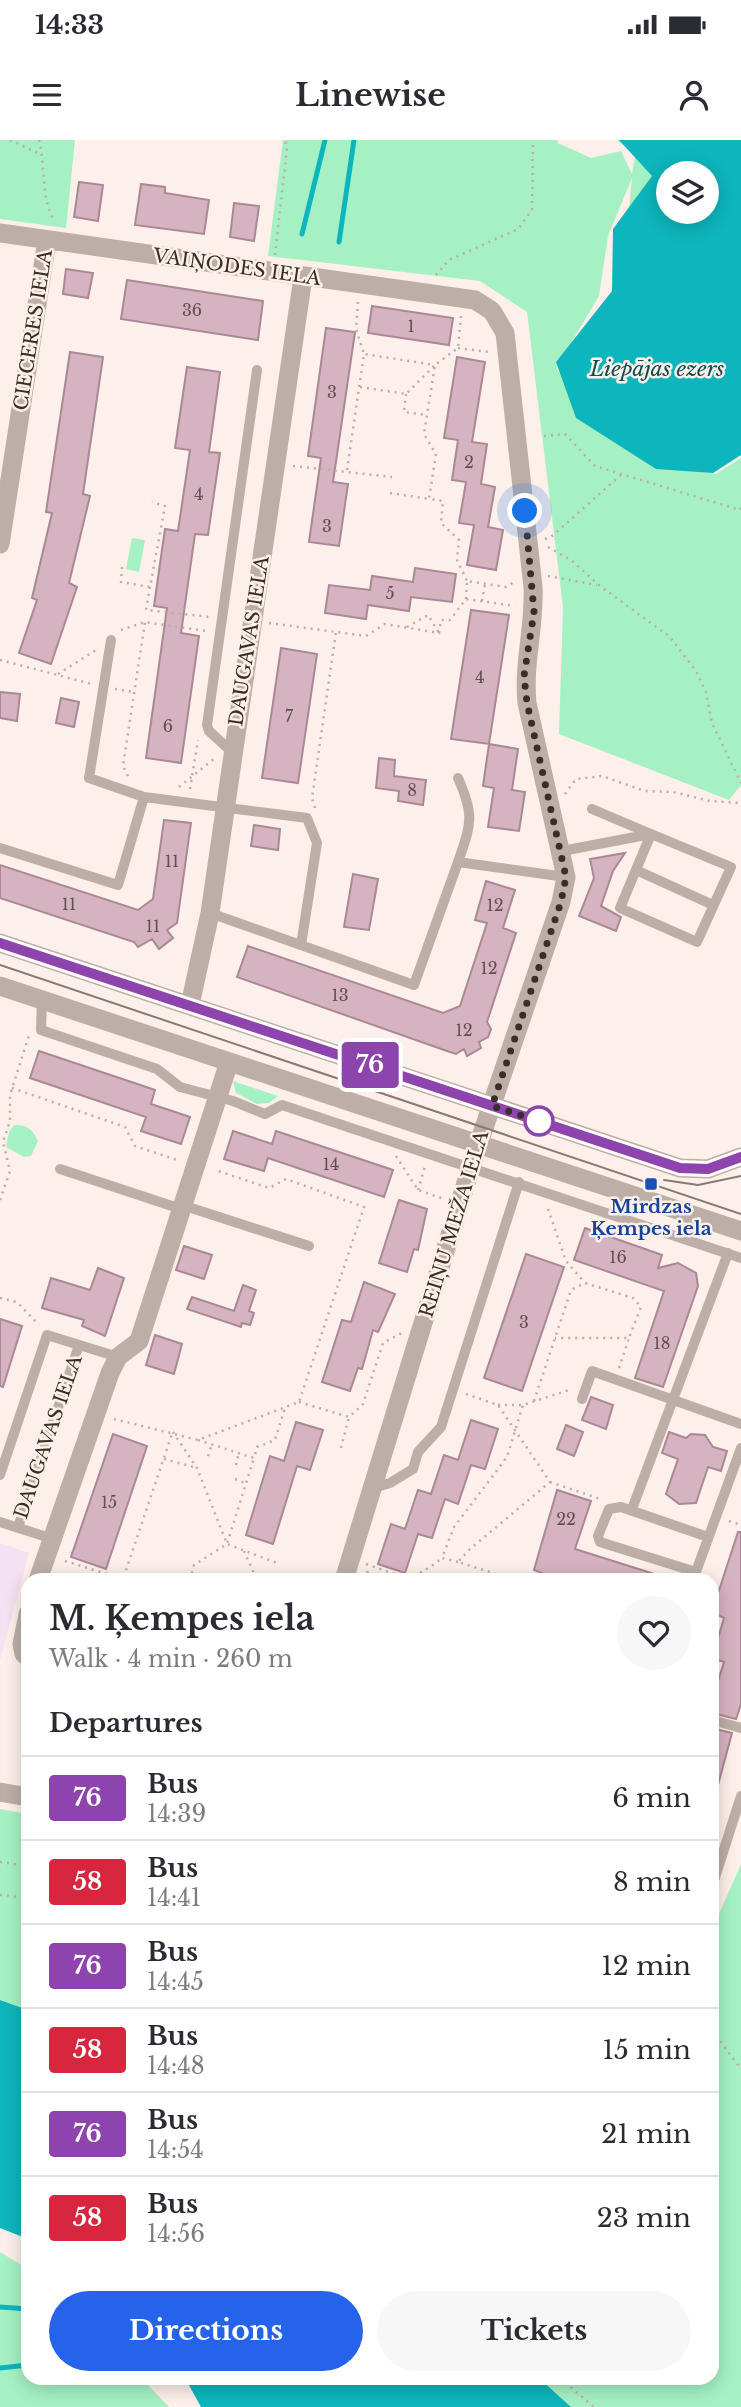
<!DOCTYPE html>
<html lang="en">
<head>
<meta charset="utf-8">
<style>
	:root { --surface:#fff; --page:#f7f7f7; --text:#2b2b33; --muted:#7c7c81; --line:#e1e1e2; --accent:#2563eb }
	body { margin:0; font-family:"Libre Baskerville",serif; background:var(--page); color:var(--text); height:100vh; display:flex; flex-direction:column; font-size:26px; white-space:nowrap }
	* { box-sizing:border-box; margin:0 }
	p { font-size:23px; color:var(--muted) }
	.icon { flex:none; width:38px; height:38px; fill:none; stroke:currentColor; stroke-width:2; stroke-linecap:round; stroke-linejoin:round }
	.map { position:relative; flex:1; overflow:hidden }
	.details { position:absolute; left:21px; top:1433px; width:698px; height:812px; display:flex; flex-direction:column; background:var(--surface); border-radius:21px; box-shadow:0 4px 18px #0003 }
	.details>* { flex:none }
	.badge { padding:0 14px; border-radius:5px; font-size:24px; line-height:46px }
	.controls { position:absolute; left:656px; top:21px; display:grid; gap:14px }
	.controls a { display:grid; place-items:center; width:63px; height:63px; border-radius:50%; background:var(--surface); box-shadow:0 4px 18px #0003; font-size:35px }
	.you { position:absolute; width:35px; height:35px; margin:-18px; border:5px solid #fff; border-radius:50%; background:#1a73e8; box-shadow:0 0 0 10px #1a73e833 }
	.map>.badge { position:absolute; translate:-50% -50%; box-shadow:0 0 0 4px #fff }
	h2 { padding:0 28px; font-size:26px; line-height:63px }
	.round { display:grid; place-items:center; flex:none; width:74px; height:74px; border-radius:37px; background:var(--page) }
	.summary { display:flex; align-items:center; justify-content:space-between; height:119px; padding:0 28px }
	h1 { font-size:33px; font-weight:700; line-height:52px }
	.action { display:flex; gap:14px; margin-top:auto; padding:14px 28px }
	.action a { flex:1; height:80px; border-radius:42px; background:var(--accent); color:#fff; font-size:28px; font-weight:700; line-height:80px; text-align:center }
	.action a+a { background:var(--page); color:var(--text) }
	ul { padding:0; list-style:none }
	li { display:flex; align-items:center; gap:21px; height:84px; padding:0 28px; border-top:2px solid var(--line) }
	li div { flex:1 }
	li b { display:block; font-size:26px }
	li em { font-style:normal }
	li .badge { min-width:77px; font-weight:700; text-align:center }
	.status { display:flex; justify-content:space-between; align-items:center; height:49px; padding:0 35px; background:var(--surface); direction:ltr }
	.status svg { height:19px; fill:currentColor }
	header { display:flex; justify-content:space-between; align-items:center; height:91px; padding:0 28px; background:var(--surface); font-size:32px; font-weight:700 }
	.map>svg:first-child { display:block }
</style>
</head>
<body>
<div class="status"><b>14:33</b><svg viewBox="0 0 49 12"><path d="M0 12V9h3v3zM5 12V6h3v6zM10 12V3h3v9zM15 12V0h3v12zM26 1h20v11H26zM47 4h2v5h-2z"/></svg></div>
<header><svg class="icon" aria-label="menu" viewBox="0 0 24 24"><path d="M4 6h16M4 12h16M4 18h16"/></svg>Linewise<svg class="icon" aria-label="person" viewBox="0 0 24 24"><circle cx="12" cy="8" r="4"/><path d="M4 21q1-7 8-7t8 7"/></svg></header>
<div class="map">
<svg width="741" height="2267" viewBox="0 0 741 2267">
	<rect width="100%" height="100%" fill="#fdefe9"/>
	<path fill="#f4e2f3" d="M0,1403L29,1413L0,1520Z"/>
	<path fill="#a6f1c4" fill-rule="evenodd" d="M0,0H75L66,88L0,79Z
		M283,0H557L558,3L591,18L621,11L632,34L635,15L617,0H741V277L613,249L632,38L608,96L599,156L556,228L616,301L660,325L716,334L741,318V645L729,660L559,594L563,467L527,172L480,141L268,116ZM668,33H707V72H668Z
		M132,398L145,400L139,432L126,429Z
		M233,941L278,956L269,963L257,964L236,953Z
		M14,985C27,984 33,990 38,1001L31,1016L24,1017L6,1007L9,992Z
		M0,1669L28,1674V1870L0,1860Z
		M741,1724V2267H571L539,2238H712V1790Z
		M0,2112L28,2129V2238H141L169,2267H0Z"/>
	<path fill="#0db6bc" fill-rule="evenodd" d="M619,0H741V315L713,333L656,329L576,278L556,222L612,151L613,89L652,36ZM707,33V72H668V33Z
		M0,1860L28,1870V2099L0,2088Z
		M185,2238H539L571,2267H201Z"/>
	<g fill="none" stroke-linecap="round" stroke-linejoin="round">
		<path stroke="#0db6bc" stroke-width="5" d="M302,94L325,0
			M339,102L354,0
			M0,2167L28,2169
			M0,2228L28,2225"/>
	</g>
	<path fill="#d6b3c1" stroke="#aa8895" stroke-width="2" d="M79,42L103,45L98,81L74,77Z
		M141,44L165,47V53L209,60L204,94L135,85Z
		M234,63L259,66L254,101L230,97Z
		M66,129L93,133L88,158L63,154Z
		M127,140L263,161L258,200L121,179Z
		M372,166L453,178L449,205L368,193Z
		M326,188L355,192L333,342L348,344L339,406L309,402L321,318L308,316Z
		M70,212L103,217L83,354L90,356L69,443L77,447L51,524L19,513L37,460L32,458L52,373L46,372Z
		M457,217L485,222L472,302L487,304L481,344L495,347L488,387L503,390L496,430L467,425L474,385L459,383L466,342L452,340L458,300L444,298Z
		M187,227L220,232L209,312L220,313L208,395L195,394L181,493L199,496L181,623L146,618L167,468L154,466L165,389L178,391L190,310L175,308Z
		M415,428L456,434L452,462L411,457L409,471L368,465L366,479L325,473L329,445L370,450L372,436L413,442Z
		M471,470L509,475L489,604L451,599Z
		M281,508L317,514L298,643L262,638Z
		M0,552L20,554L17,581L0,578Z
		M61,558L79,562L74,587L56,583Z
		M489,604L518,609L512,650L525,652L519,691L488,687L494,648L483,646Z
		M379,618L395,620L394,636L426,640L423,665L398,661L399,651L376,648Z
		M164,680L191,683L177,783L167,790L173,798L159,809L152,799L138,807L134,802L0,758V725L138,770L153,759Z
		M254,685L280,689L278,710L251,706Z
		M625,713L613,731L601,766L621,777L616,791L579,776L594,738L590,719Z
		M353,734L378,739L369,790L344,787Z
		M486,741L515,750L503,788L516,793L487,882L491,889L488,897L479,902L481,908L467,916L464,909L456,914L447,911L237,837L248,806L443,873L460,866L487,783L475,780Z
		M39,911L155,950L151,964L190,977L181,1004L141,991L146,977L30,938Z
		M233,991L272,1004L276,991L393,1030L384,1057L268,1018L264,1031L224,1019Z
		M399,1060L427,1069L418,1110L414,1109L407,1132L379,1123Z
		M585,1088L662,1115L658,1128L678,1123L696,1133L698,1146L663,1247L635,1238L664,1151L574,1120Z
		M184,1106L212,1115L204,1139L176,1130Z
		M526,1114L564,1127L522,1251L484,1238Z
		M98,1128L124,1138L105,1196L82,1186L84,1180L42,1168L51,1138L90,1150Z
		M364,1142L395,1154L378,1192L373,1190L362,1229L358,1228L350,1251L322,1242L342,1180L351,1182Z
		M243,1145L256,1150L249,1171L254,1173L250,1185L242,1183L241,1187L187,1169L192,1157L234,1171Z
		M0,1179L22,1186L3,1247L0,1246Z
		M155,1195L182,1204L174,1234L146,1225Z
		M591,1257L613,1265L606,1289L582,1280Z
		M471,1280L498,1289L485,1329L471,1325L458,1364L445,1359L432,1398L418,1394L405,1433L378,1424L391,1384L405,1389L418,1350L431,1354L444,1315L458,1320Z
		M296,1282L323,1290L310,1330L297,1326L273,1404L246,1395L270,1316L284,1321Z
		M566,1285L583,1292L574,1316L557,1309Z
		M669,1292L686,1298L691,1294L705,1295L713,1307L727,1311L721,1331L708,1327L696,1363L679,1364L666,1354L678,1319L662,1313Z
		M113,1294L147,1306L106,1429L71,1417Z
		M557,1350L591,1361L575,1409L664,1437V1440H559L534,1430Z
		M738,1392H741V1564L736,1579L712,1573V1560L724,1522L712,1518L724,1478L712,1472Z
		M712,1588L732,1593L715,1656L712,1655Z"/>
	<g fill="none" stroke-linecap="round" stroke-linejoin="round">
		<path stroke="#bbaea8" stroke-width="2.5" stroke-dasharray="2 5" stroke-linecap="butt" d="M10,0L42,15
			M39,0C46,27 40,58 55,82
			M275,115L287,8L285,0
			M436,135L449,120L518,89L532,70L533,0
			M358,162L356,189L364,214
			M461,176L458,208L435,225L424,294L436,314L429,359L443,361L441,383L459,400L457,420L467,441
			M458,208L489,212
			M360,247L406,254L435,225
			M406,254L404,272L427,275
			M544,296L565,294L595,326L740,370L741,365
			M293,326L392,337
			M347,330L364,214L435,225
			M390,353L429,359
			M545,399L551,397L622,334
			M548,407L571,420L600,446L670,497L696,531L706,552L712,583L741,643
			M122,427L121,442L150,447L165,366L152,362
			M548,436L597,445
			M150,447L146,470L210,477
			M466,459L467,441L506,447L514,442
			M482,461L485,444
			M269,483L366,496L385,484L439,493L441,480H450L466,459L515,466
			M407,487L428,475L439,493
			M121,490L145,482L206,491
			M0,520L92,544
			M58,534L96,510
			M115,549L134,552
			M128,636L123,626L145,482
			M179,647L215,618
			M190,649L198,600
			M565,654L576,639L602,636L645,651L673,652L710,661L741,663
			M315,668L312,658L336,492
			M12,948L125,987L135,1006L177,1020
			M396,1016L418,1050L444,1059
			M418,1050L425,1026
			M0,1060L10,1031L3,1002L10,981V955L29,895
			M548,1069L566,1121L585,1143
			M0,1158L17,1162L39,1185
			M619,1228L629,1198
			M466,1254L498,1265L550,1342L470,1409L458,1422L515,1440
			M534,1261L571,1150L585,1143L633,1158L641,1167L629,1198H555
			M299,1262L349,1277L363,1264L383,1203L402,1193
			M498,1265H523L572,1249
			M114,1279L198,1300L299,1262L364,1067L286,1039L269,1048L215,1030
			M173,1292L197,1328L227,1404L277,1423
			M198,1300L254,1318L257,1307L275,1300L285,1268
			M341,1308L349,1277
			M208,1316L212,1304
			M164,1319L197,1328
			M236,1325L239,1312
			M235,1339L245,1343
			M550,1342L600,1359
			M729,1381L741,1385
			M244,1411L257,1440
			M65,1421L123,1439L172,1294
			M458,1422L442,1418L454,1387L507,1317L523,1265
			M366,1424C401,1436 411,1444 442,1418
			M367,1431L372,1440
			M190,1440L194,1425L227,1404L254,1318
			M0,1722L28,1726
			M0,1755L28,1758
			M712,1890L741,1929
			M560,2238L594,2267"/>
		<path stroke="#bdafa7" stroke-width="10" d="M111,500L89,638L144,657
			M232,612L209,591L207,585L257,230
			M0,708L118,745L144,657L307,678L317,703L301,805
			M562,711L651,694L731,727L697,802L620,768L651,694L592,669
			M458,722C471,684 475,676 458,638
			M636,730L713,765
			M210,773L414,845L458,722L566,737
			M42,860L41,890L157,929L180,947L233,961L265,974L282,965L741,1118
			M60,1029L181,1069
			M182,1065L309,1106
			M582,1259L592,1231L741,1284
			M0,1335L47,1195L118,1217
			M373,1348L390,1343L413,1329L418,1312L441,1287L519,1042
			M632,1369L728,1113
			M0,1382L53,1399
			M18,1387L79,1205
			M696,1432L600,1402L598,1396L609,1369L621,1367L708,1397
			M693,1440L741,1308
			M712,1580L741,1588
			M712,1747L741,1656"/>
		<path stroke="#bdafa7" stroke-width="19" d="M0,93L475,160L492,171L505,193L533,447C535,486 523,523 527,563L566,737L561,762L473,1020L344,1440
			M0,404L47,100
			M0,803L680,1028L708,1029L741,1017
			M0,846L741,1091
			M190,865L210,773L303,137
			M38,1440L110,1233L118,1217L139,1201L229,922
			M28,1474L22,1504L24,1514L28,1517
			M0,1652L28,1657"/>
		<path stroke="#877a74" stroke-width="2" d="M0,825L741,1074
			M664,1040L698,1045L741,1036"/>
	</g>
	<g fill="none" stroke-linecap="round" stroke-linejoin="round">
		<defs>
			<path id="line" d="M0,803L680,1028L708,1029L741,1017"/>
		</defs>
		<use href="#line" stroke="#fff" stroke-width="16"/>
		<use href="#line" stroke="#8e44ad" stroke-width="10"/>
		<path stroke="#3b2e28" stroke-width="7" stroke-dasharray="0 12.6" d="M525,371L534,472L524,536L527,563L566,737L561,762L492,966L539,981"/>
	</g>
	<circle fill="#fff" stroke="#8e44ad" stroke-width="3.5" cx="539" cy="981" r="14"/>
	<rect fill="#1a4fb4" stroke="#fdefe9" stroke-width="2.5" x="644" y="1037" width="14" height="14" rx="3.5"/>
	<g text-anchor="middle" dominant-baseline="central" stroke-width="5" stroke-linejoin="round" paint-order="stroke">
		<g font-size="16" fill="#624f4e">
			<text x="192" y="170">36</text>
			<text x="411" y="186">1</text>
			<text x="332" y="252">3</text>
			<text x="469" y="322">2</text>
			<text x="199" y="354">4</text>
			<text x="327" y="386">3</text>
			<text x="390" y="453">5</text>
			<text x="480" y="537">4</text>
			<text x="289" y="576">7</text>
			<text x="168" y="586">6</text>
			<text x="412" y="650">8</text>
			<text x="172" y="721">11</text>
			<text x="69" y="764">11</text>
			<text x="495" y="765">12</text>
			<text x="153" y="786">11</text>
			<text x="489" y="828">12</text>
			<text x="340" y="855">13</text>
			<text x="464" y="890">12</text>
			<text x="331" y="1024">14</text>
			<text x="618" y="1117">16</text>
			<text x="524" y="1182">3</text>
			<text x="662" y="1203">18</text>
			<text x="109" y="1362">15</text>
			<text x="566" y="1379">22</text>
		</g>
		<g font-size="19" fill="#3b2e28" stroke="#fdefe9">
			<text transform="translate(237 127) rotate(8)">VAIŅODES IELA</text>
			<text transform="translate(33 190) rotate(-81)">CIECERES IELA</text>
			<text transform="translate(249 501) rotate(-81)">DAUGAVAS IELA</text>
			<text transform="translate(454 1084) rotate(-73)">REIŅU MEŽA IELA</text>
			<text transform="translate(48 1297) rotate(-71)">DAUGAVAS IELA</text>
		</g>
		<g font-size="19" font-weight="bold" fill="#164399" stroke="#fdefe9">
			<text x="651" y="1066">Mirdzas<tspan x="651" dy="22">Ķempes iela</tspan></text>
		</g>
		<g font-size="21" font-style="italic" fill="#0e4c4f" stroke="#fdefe9">
			<text x="657" y="229">Liepājas ezers</text>
		</g>
	</g>
</svg>
<div class="controls">
<a><svg class="icon" aria-label="layers" viewBox="0 0 24 24"><path d="M12 4l9 5-9 5-9-5zM3 14l9 5 9-5"/></svg></a>
</div>
<div class="you" style="left:525px;top:371px"></div>
<b class="badge" style="left:370px;top:925px;background:#8e44ad;color:#fff">76</b>
<section class="details">
<div class="summary"><div><h1>M. Ķempes iela</h1><p>Walk · 4 min · 260 m</p></div><a class="round"><svg class="icon" aria-label="heart" viewBox="0 0 24 24"><path d="M12 20l-8-8c-3-5 5-10 8-4 3-6 11-1 8 4z"/></svg></a></div>
<h2>Departures</h2>
<ul>
<li><span class="badge" style="background:#8e44ad;color:#fff">76</span><div><b>Bus</b><p>14:39</p></div><em>6 min</em></li>
<li><span class="badge" style="background:#d7263d;color:#fff">58</span><div><b>Bus</b><p>14:41</p></div><em>8 min</em></li>
<li><span class="badge" style="background:#8e44ad;color:#fff">76</span><div><b>Bus</b><p>14:45</p></div><em>12 min</em></li>
<li><span class="badge" style="background:#d7263d;color:#fff">58</span><div><b>Bus</b><p>14:48</p></div><em>15 min</em></li>
<li><span class="badge" style="background:#8e44ad;color:#fff">76</span><div><b>Bus</b><p>14:54</p></div><em>21 min</em></li>
<li><span class="badge" style="background:#d7263d;color:#fff">58</span><div><b>Bus</b><p>14:56</p></div><em>23 min</em></li>
</ul>
<div class="action"><a>Directions</a><a>Tickets</a></div>
</section>
</div>
</body>
</html>
